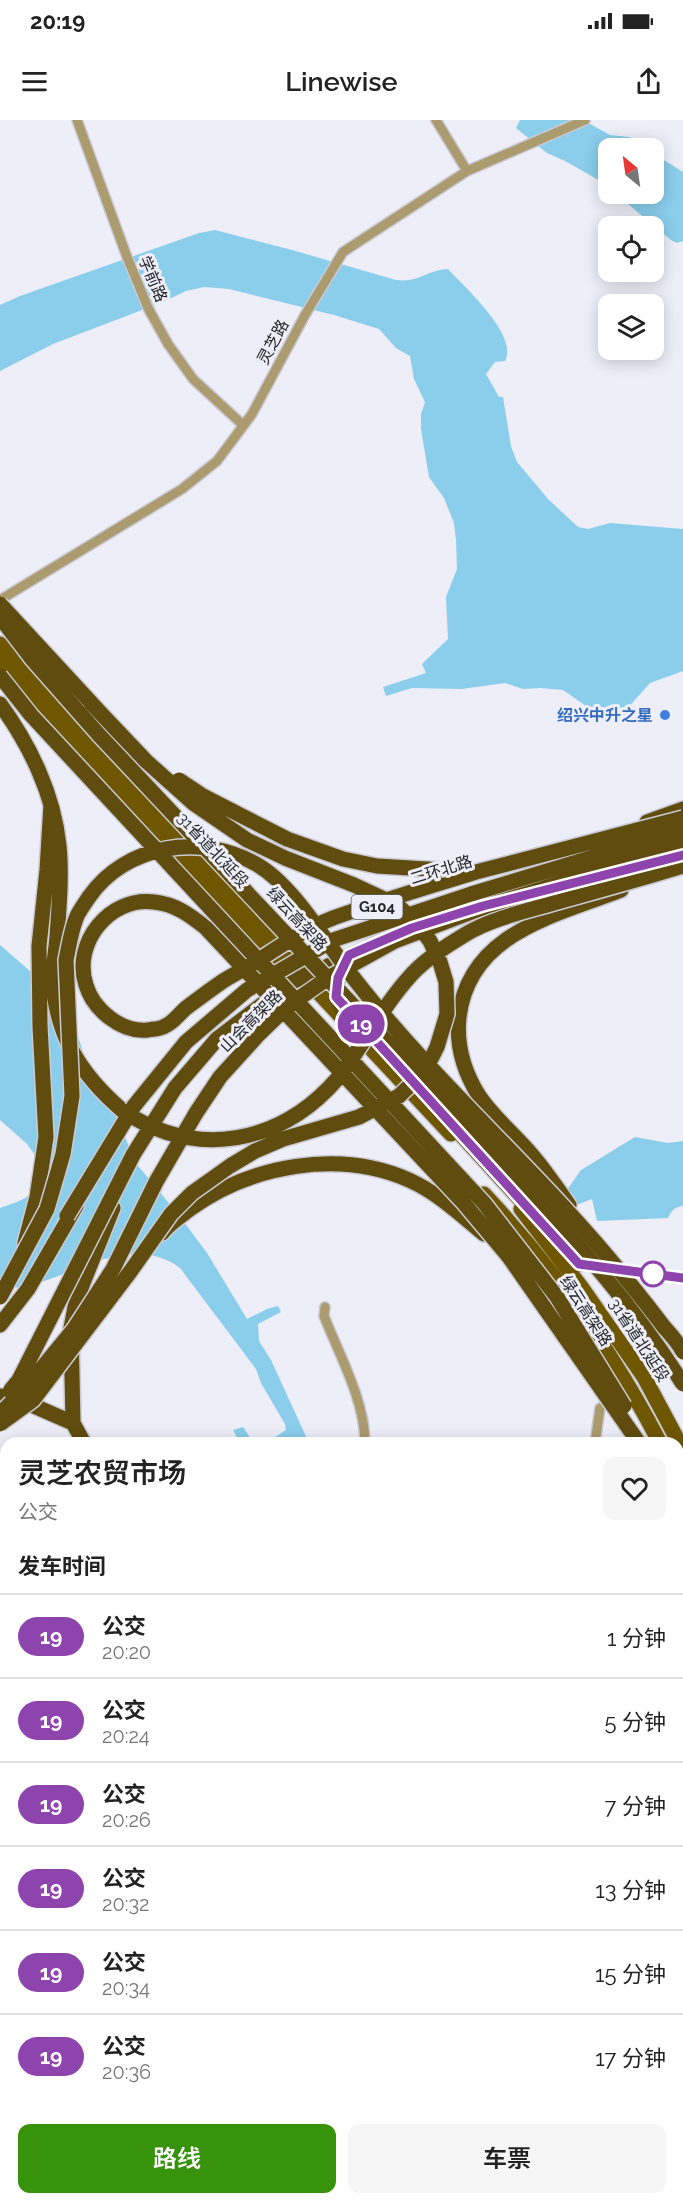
<!DOCTYPE html>
<html lang="zh">
<head>
<meta charset="utf-8">
<style>
	:root { --surface:#fff; --page:#f6f6f6; --text:#222; --muted:#767676; --line:#e0e0e0; --accent:#36930b }
	body { margin:0; font-family:Raleway,"Noto Sans SC",sans-serif; background:var(--page); color:var(--text); height:100vh; display:flex; flex-direction:column; font-size:22px; white-space:nowrap }
	* { box-sizing:border-box; margin:0 }
	p { font-size:20px; color:var(--muted) }
	.icon { flex:none; width:33px; height:33px; fill:none; stroke:currentColor; stroke-width:2; stroke-linecap:round; stroke-linejoin:round }
	.map { position:relative; flex:1; overflow:hidden }
	.side { position:absolute; left:0px; top:1317px; width:684px; height:768px; display:flex; flex-direction:column; background:var(--surface); border-radius:18px 18px 0 0; box-shadow:0 3px 15px #0003 }
	.side>* { flex:none }
	.badge { padding:0 12px; border-radius:20px; font-size:21px; line-height:39px }
	.needle { width:39px; rotate:331deg }
	.tools { position:absolute; left:598px; top:18px; display:grid; gap:12px }
	.tools a { display:grid; place-items:center; width:66px; height:66px; border-radius:12px; background:var(--surface); box-shadow:0 3px 15px #0003; font-size:30px }
	.map>.badge { position:absolute; translate:-50% -50%; box-shadow:0 0 0 3px #fff }
	h2 { padding:0 18px; font-size:22px; line-height:54px }
	.round { display:grid; place-items:center; flex:none; width:63px; height:63px; border-radius:12px; background:var(--page) }
	.headline { display:flex; align-items:center; justify-content:space-between; height:102px; padding:0 18px }
	h1 { font-size:28px; font-weight:600; line-height:45px }
	.action { display:flex; gap:12px; margin-top:auto; padding:12px 18px }
	.action a { flex:1; height:69px; border-radius:12px; background:var(--accent); color:#fff; font-size:24px; font-weight:600; line-height:69px; text-align:center }
	.action a+a { background:var(--page); color:var(--text) }
	ul { padding:0; list-style:none }
	li { display:flex; align-items:center; gap:18px; height:84px; padding:0 18px; border-top:2px solid var(--line) }
	li div { flex:1 }
	li b { display:block; font-size:22px }
	li em { font-style:normal }
	li .badge { min-width:66px; font-weight:700; text-align:center }
	.status { display:flex; justify-content:space-between; align-items:center; height:42px; padding:0 30px; background:var(--surface); direction:ltr }
	.status svg { height:16px; fill:currentColor }
	header { display:flex; justify-content:space-between; align-items:center; height:78px; padding:0 18px; background:var(--surface); font-size:27px; font-weight:600 }
	.map>svg:first-child { display:block }
</style>
</head>
<body>
<div class="status"><b>20:19</b><svg viewBox="0 0 49 12"><path d="M0 12V9h3v3zM5 12V6h3v6zM10 12V3h3v9zM15 12V0h3v12zM26 1h20v11H26zM47 4h2v5h-2z"/></svg></div>
<header><svg class="icon" aria-label="menu" viewBox="0 0 24 24"><path d="M4 6h16M4 12h16M4 18h16"/></svg>Linewise<svg class="icon" aria-label="share" viewBox="0 0 24 24"><path d="M12 15V3M7 8l5-5 5 5M5 13v7h14v-7"/></svg></header>
<div class="map">
<svg width="683" height="2085" viewBox="0 0 683 2085">
	<rect width="100%" height="100%" fill="#edeef8"/>
	<path fill="#8aceec" d="M520,0H583L610,15L629,17L646,28H609V66L565,41L547,33L516,8Z
		M654,34L683,52V121L677,123L671,120L616,74H654Z
		M215,110L292,130L396,160C419,163 427,150 448,149C464,167 519,215 505,241L495,242L486,254L499,277H503L511,326L517,342L548,379L578,407L588,409L610,403L683,409V551L650,563L626,590L616,594L586,586L563,570L541,568L523,569L505,563L462,569L412,568L386,576L383,567L426,553L422,544L448,519L446,477L457,449L456,420L454,403L444,378L429,357L421,309V294L425,282L414,259L410,236L396,228L379,209L334,195L229,169L204,167L186,171L163,182L53,224L0,251V185L20,176L199,113Z
		M0,825L30,851L78,916L89,951L111,981L135,1042L181,1098L207,1133L247,1199L267,1189L278,1186L281,1192L258,1204L259,1221L271,1240L309,1323H240L233,1310L243,1307L251,1319L262,1323L275,1317L286,1310L285,1304L261,1263L256,1249L180,1148C129,1111 74,1157 23,1167C16,1168 8,1167 0,1168V1088C38,1075 31,1077 37,1038L27,1024L0,1000Z
		M635,1017L668,1023L683,1021V1086C674,1087 672,1090 668,1098L597,1101L592,1079L566,1089L560,1080L581,1050Z
		M6,1641V2079H592L595,2085H0V1643Z"/>
	<g fill="none" stroke-linecap="round" stroke-linejoin="round">
		<path stroke="#c5c6cf" stroke-width="15" stroke-dasharray="15 8" stroke-linecap="butt" d="M678,1492L683,1498"/>
		<defs>
			<path id="minor" d="M77,0L127,137L148,188L168,224L193,259L243,305
				M436,0L467,51
				M0,480L182,369L217,341L252,294L305,195L343,132L467,51L585,0
				M617,1149L683,1158
				M325,1187L324,1196C339,1234 365,1281 365,1323
				M595,1323L600,1288
				M678,1587L683,1594"/>
			<path id="primary" d="M0,524L303,856L451,1014
				M0,542L273,844
				M484,1074C554,1149 613,1232 660,1323
				M521,1089L582,1168L644,1257L683,1330
				M678,1361L683,1373
				M0,1387L6,1388
				M0,1419H6
				M678,1536L683,1541
				M678,1814L683,1818"/>
			<path id="trunk" d="M0,584C30,625 54,675 59,726C62,754 59,789 57,817C56,830 53,845 53,858C55,915 81,955 123,991
				M647,702L683,689
				M616,752L683,735
				M337,863L336,877L351,907
				M373,918L579,1144
				M175,968L217,919L290,863L388,819
				M569,1085C557,1068 545,1050 531,1034C514,1014 493,997 479,976C464,952 456,925 459,897C469,813 554,796 621,770
				M162,1113C170,1103 180,1097 190,1089C251,1045 339,1029 409,1060C438,1073 460,1094 484,1114
				M25,1123L37,1077L46,1017L40,906L39,826L47,750L51,685
				M0,1205L28,1169L76,1086
				M0,1276L34,1286L73,1303
				M84,1323L73,1303L71,1208L75,1187L83,1163L113,1088
				M678,1401L683,1413"/>
		</defs>
		<use href="#minor" stroke="#c9cad3" stroke-width="12"/>
		<use href="#primary" stroke="#c9cad3" stroke-width="18"/>
		<use href="#trunk" stroke="#c9cad3" stroke-width="18"/>
		<use href="#minor" stroke="#ac9b6f" stroke-width="9"/>
		<use href="#primary" stroke="#6f5600" stroke-width="15"/>
		<use href="#trunk" stroke="#5f4c0e" stroke-width="15"/>
		<defs>
			<path id="rail" d="M678,1512H683
				M0,1521L6,1520"/>
		</defs>
		<use href="#rail" stroke="#707076" stroke-width="4.5"/>
		<use href="#rail" stroke="#edeef8" stroke-width="2" stroke-dasharray="7" stroke-linecap="butt"/>
		<defs>
			<path id="primary-bridge" d="M678,1565L683,1551"/>
			<path id="trunk-bridge" d="M0,484L97,589
				M0,497L32,539L99,615C212,735 324,855 437,975C524,1066 616,1157 683,1264
				M0,556L31,595L484,1083L557,1177L624,1286
				M179,660L203,676L287,719L343,739L377,746L476,752L683,698
				M476,752C428,767 380,781 333,798C305,809 279,827 254,843C244,849 233,855 223,861C210,870 198,879 186,888C179,894 173,903 165,906C161,909 153,909 148,910C121,913 93,889 86,865C72,823 110,776 154,782C175,784 190,795 206,808L462,1081L509,1137L639,1323
				M123,991C197,1040 281,1024 338,958C346,949 352,938 359,928C375,903 391,877 412,854C427,838 448,825 466,814C489,800 522,792 547,785C593,772 638,760 683,746
				M67,1096L134,986L186,922L247,870L333,820L471,774L683,710
				M0,1177L47,1089L63,1034L72,976L66,840C69,826 71,810 77,796C80,790 85,783 89,777C126,724 201,713 256,744C294,765 328,826 356,861C439,967 543,1055 627,1160C640,1176 652,1191 664,1207C671,1215 679,1223 683,1232
				M10,1271L19,1260L133,1035L175,968
				M0,1294L28,1265L74,1209L113,1149L156,1062L196,993L220,957L259,914L288,886L328,858L395,821L490,785L683,724
				M0,1304L33,1280L130,1152L171,1094L192,1073L230,1046L255,1031L283,1019L359,997L399,976L425,951L437,927L447,894L446,862L440,842L430,821L416,802L397,785L354,765L285,738L247,720L193,683L146,641L91,583"/>
		</defs>
		<use href="#primary-bridge" stroke="#c9cad3" stroke-width="18" stroke-linecap="butt"/>
		<use href="#trunk-bridge" stroke="#c9cad3" stroke-width="18" stroke-linecap="butt"/>
		<use href="#primary-bridge" stroke="#6f5600" stroke-width="15"/>
		<use href="#trunk-bridge" stroke="#5f4c0e" stroke-width="15"/>
	</g>
	<g fill="none" stroke-linecap="round" stroke-linejoin="round">
		<defs>
			<path id="line" d="M683,735L483,786L412,808L349,835L338,858L336,877L579,1144L683,1158"/>
		</defs>
		<use href="#line" stroke="#fff" stroke-width="14"/>
		<use href="#line" stroke="#8e44ad" stroke-width="9"/>
	</g>
	<circle fill="#3f7fe0" stroke="#edeef8" stroke-width="2" cx="665" cy="595" r="6"/>
	<circle fill="#fff" stroke="#8e44ad" stroke-width="3" cx="653" cy="1154" r="12"/>
	<g text-anchor="middle" dominant-baseline="central" stroke-width="6" stroke-linejoin="round" paint-order="stroke">
		<rect fill="#edeef8" stroke="#616167" stroke-width="1.5" x="351.5" y="775" width="51" height="24" rx="4.5"/>
		<g font-size="15" font-weight="bold" fill="#252529">
			<text x="377" y="787">G104</text>
		</g>
		<g font-size="16" fill="#252529" stroke="#edeef8">
			<text transform="translate(153 159) rotate(67)">学前路</text>
			<text transform="translate(273 222) rotate(-62)">灵芝路</text>
			<text transform="translate(213 730) rotate(47)">31省道北延段</text>
			<text transform="translate(441 750) rotate(-17)">二环北路</text>
			<text transform="translate(297 799) rotate(47)">绿云高架路</text>
			<text transform="translate(251 901) rotate(-45)">山会高架路</text>
			<text transform="translate(586 1191) rotate(57)">绿云高架路</text>
			<text transform="translate(639 1220) rotate(57)">31省道北延段</text>
		</g>
		<g font-size="16" font-weight="bold" fill="#366cbe" stroke="#edeef8" text-anchor="end">
			<text x="653" y="595">绍兴中升之星</text>
		</g>
	</g>
</svg>
<div class="tools">
<a><svg class="needle" viewBox="-14 -14 28 28"><path d="M0-13l5 13h-10z" fill="#e53935"/><path d="M0 13l5-13h-10z" fill="#767676"/></svg></a>
<a><svg class="icon" aria-label="locate" viewBox="0 0 24 24"><circle cx="12" cy="12" r="6"/><path d="M12 2v4M12 18v4M2 12h4M18 12h4"/></svg></a>
<a><svg class="icon" aria-label="layers" viewBox="0 0 24 24"><path d="M12 4l9 5-9 5-9-5zM3 14l9 5 9-5"/></svg></a>
</div>
<b class="badge" style="left:361px;top:904px;background:#8e44ad;color:#fff">19</b>
<section class="side">
<div class="headline"><div><h1>灵芝农贸市场</h1><p>公交</p></div><a class="round"><svg class="icon" aria-label="heart" viewBox="0 0 24 24"><path d="M12 20l-8-8c-3-5 5-10 8-4 3-6 11-1 8 4z"/></svg></a></div>
<h2>发车时间</h2>
<ul>
<li><span class="badge" style="background:#8e44ad;color:#fff">19</span><div><b>公交</b><p>20:20</p></div><em>1 分钟</em></li>
<li><span class="badge" style="background:#8e44ad;color:#fff">19</span><div><b>公交</b><p>20:24</p></div><em>5 分钟</em></li>
<li><span class="badge" style="background:#8e44ad;color:#fff">19</span><div><b>公交</b><p>20:26</p></div><em>7 分钟</em></li>
<li><span class="badge" style="background:#8e44ad;color:#fff">19</span><div><b>公交</b><p>20:32</p></div><em>13 分钟</em></li>
<li><span class="badge" style="background:#8e44ad;color:#fff">19</span><div><b>公交</b><p>20:34</p></div><em>15 分钟</em></li>
<li><span class="badge" style="background:#8e44ad;color:#fff">19</span><div><b>公交</b><p>20:36</p></div><em>17 分钟</em></li>
</ul>
<div class="action"><a>路线</a><a>车票</a></div>
</section>
</div>
</body>
</html>
